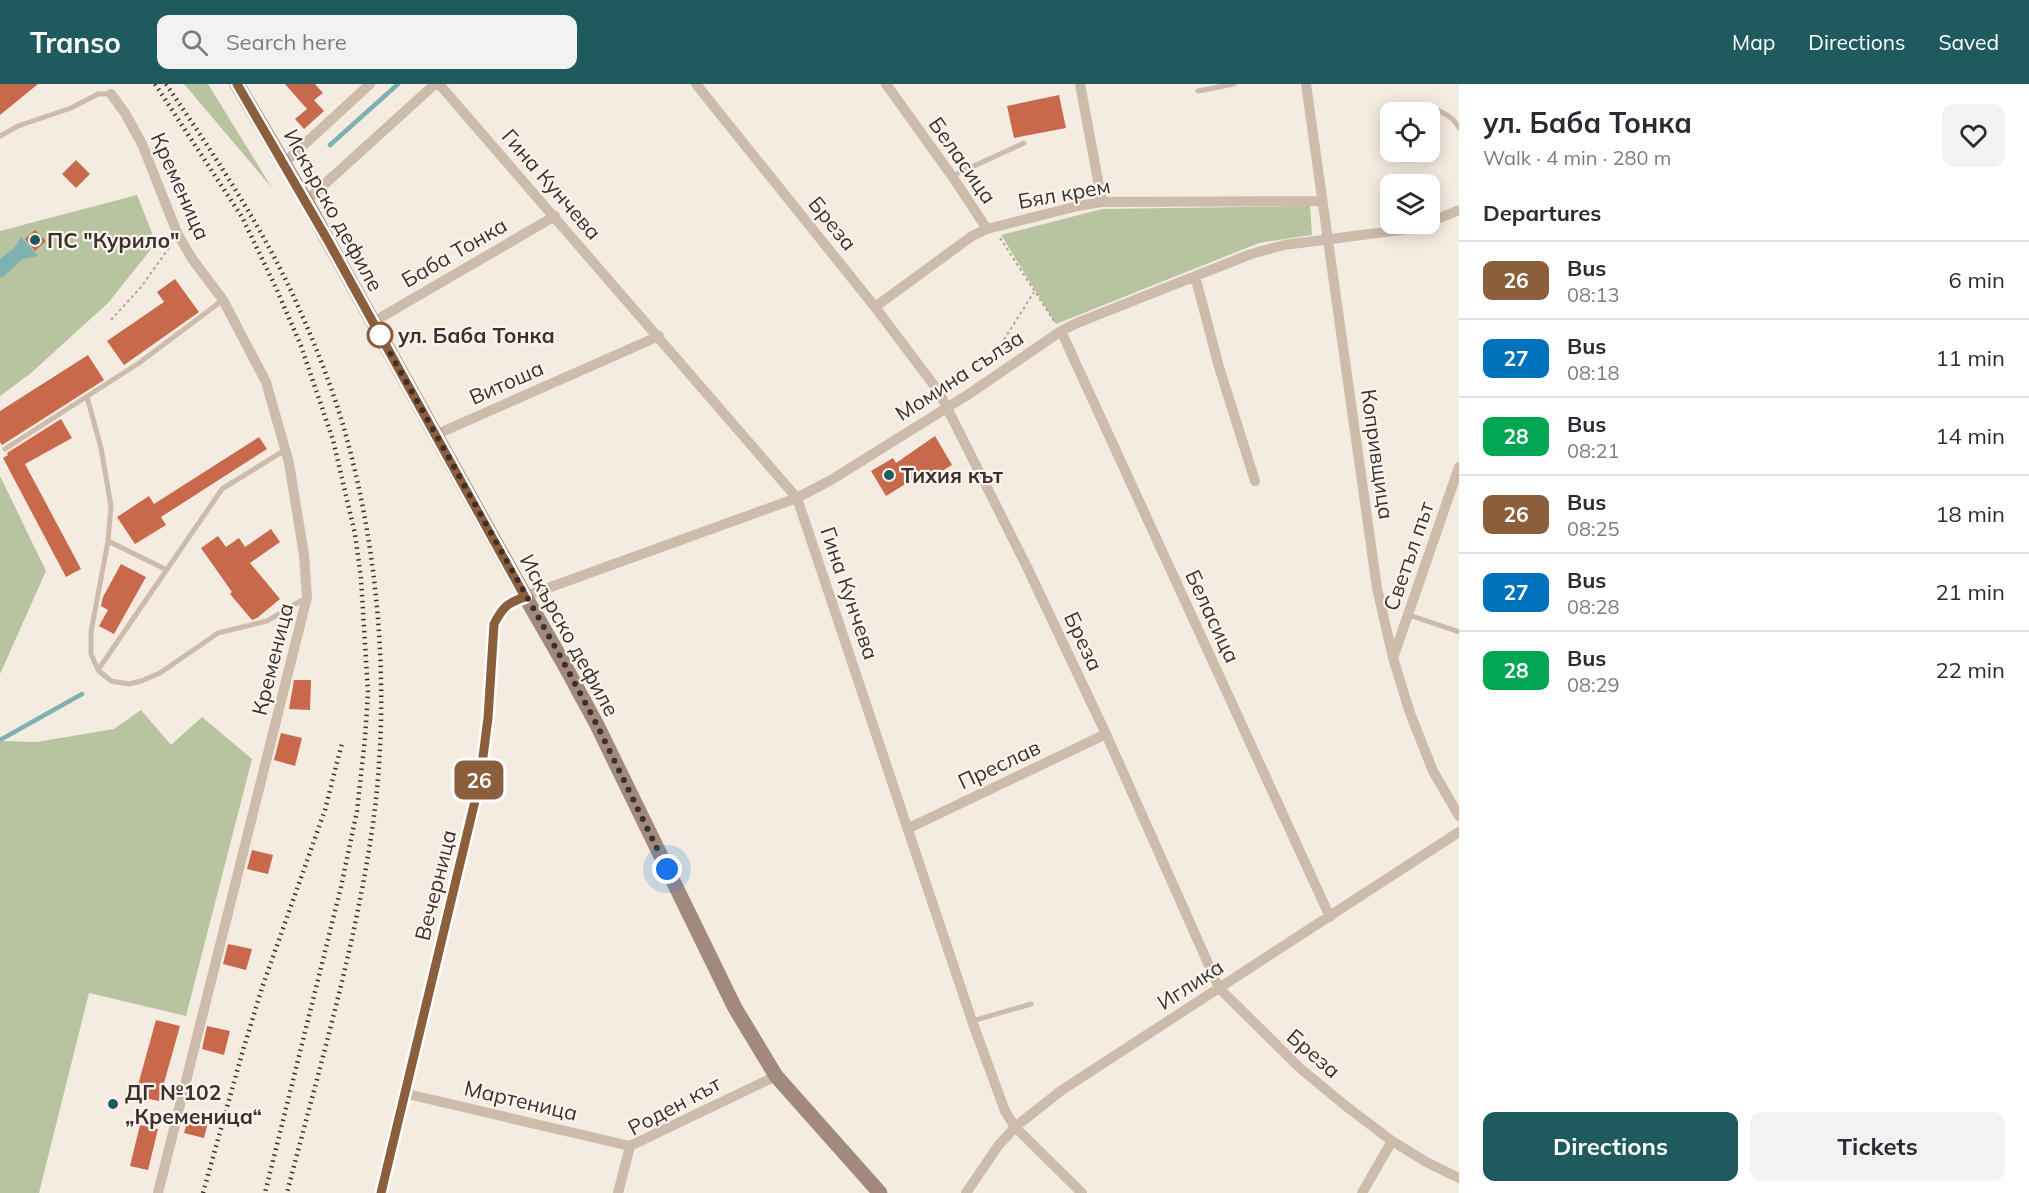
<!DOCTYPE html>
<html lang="en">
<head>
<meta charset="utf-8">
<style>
	:root { --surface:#fff; --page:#f2f2f3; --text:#2b2b33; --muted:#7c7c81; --line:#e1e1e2; --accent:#1f5a5e }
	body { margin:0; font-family:Mulish,sans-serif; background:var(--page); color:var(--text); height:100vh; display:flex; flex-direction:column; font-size:22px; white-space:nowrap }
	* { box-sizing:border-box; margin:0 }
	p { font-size:20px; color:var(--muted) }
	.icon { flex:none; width:33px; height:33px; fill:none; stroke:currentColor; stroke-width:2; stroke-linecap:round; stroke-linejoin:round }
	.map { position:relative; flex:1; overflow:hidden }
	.side { display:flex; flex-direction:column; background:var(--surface); width:570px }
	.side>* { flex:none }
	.badge { padding:0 12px; border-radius:9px; font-size:21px; line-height:39px }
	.fabs { position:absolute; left:1380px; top:18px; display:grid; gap:12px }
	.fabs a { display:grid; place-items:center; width:60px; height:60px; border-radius:12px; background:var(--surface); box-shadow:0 3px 15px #0003; font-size:30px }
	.you { position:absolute; width:30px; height:30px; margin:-15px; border:4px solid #fff; border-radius:50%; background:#1a73e8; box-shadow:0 0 0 9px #1a73e833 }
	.map>.badge { position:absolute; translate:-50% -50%; box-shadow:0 0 0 3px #fff }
	h2 { padding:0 24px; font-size:22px; line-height:54px }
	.round { display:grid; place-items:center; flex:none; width:63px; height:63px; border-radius:12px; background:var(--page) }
	.headline { display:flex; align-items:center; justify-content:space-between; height:102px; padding:0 24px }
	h1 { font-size:28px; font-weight:700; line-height:45px }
	.cta { display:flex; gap:12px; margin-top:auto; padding:12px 24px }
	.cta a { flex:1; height:69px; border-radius:12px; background:var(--accent); color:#fff; font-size:24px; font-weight:700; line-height:69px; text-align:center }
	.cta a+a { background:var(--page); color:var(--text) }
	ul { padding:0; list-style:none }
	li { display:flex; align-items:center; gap:18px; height:78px; padding:0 24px; border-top:2px solid var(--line) }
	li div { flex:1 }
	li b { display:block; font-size:22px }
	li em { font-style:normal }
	li .badge { min-width:66px; font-weight:700; text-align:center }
	header { display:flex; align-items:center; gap:36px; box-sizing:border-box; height:84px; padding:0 30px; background:var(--accent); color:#fff }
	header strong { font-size:28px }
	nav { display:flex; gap:33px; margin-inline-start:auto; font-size:21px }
	.search { width:420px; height:54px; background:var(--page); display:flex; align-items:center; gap:15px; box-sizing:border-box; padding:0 21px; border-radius:12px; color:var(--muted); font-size:22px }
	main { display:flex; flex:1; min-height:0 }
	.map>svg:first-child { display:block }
</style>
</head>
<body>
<header>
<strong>Transo</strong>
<div class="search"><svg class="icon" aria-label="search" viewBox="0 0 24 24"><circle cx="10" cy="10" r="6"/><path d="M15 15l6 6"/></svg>Search here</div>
<nav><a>Map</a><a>Directions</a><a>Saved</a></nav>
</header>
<main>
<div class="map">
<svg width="1459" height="1109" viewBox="0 0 1459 1109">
	<rect width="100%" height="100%" fill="#f4ebe1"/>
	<path fill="#b8c4a0" d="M184,0H208L272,104Z
		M137,111L156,159L108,219L31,289L0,312V147Z
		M1310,122L1312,151L1259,159L1056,240L1001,151L1102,125Z
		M0,392L46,487L0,590Z
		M141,626L171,661L202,633L252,675L186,932L89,909L39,1109H0V657L37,658L114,645Z"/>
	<path fill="#7fb0b2" d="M21,153L38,172L23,175L3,193H0V175L15,163Z"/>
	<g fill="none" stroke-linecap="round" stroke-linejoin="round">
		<path stroke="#7fb0b2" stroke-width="4.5" d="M330,61L398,0
			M0,656L82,610"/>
	</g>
	<path fill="#c8694b" d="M0,0H38L0,31Z
		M285,0H315L323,9L314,16L324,27L304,45L295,35L307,25Z
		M1059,11L1066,44L1014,54L1007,22Z
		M76,76L90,90L76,104L62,90Z
		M35,146L46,157L35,167L25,155Z
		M175,195L199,228L124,281L107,257L164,218L157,208Z
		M88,271L104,296L2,361L0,358V327Z
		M61,335L72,354L25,380L81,485L66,493L3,374L8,371L7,369Z
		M935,352L952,381L929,395L925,388L886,412L871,387L893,374L896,379Z
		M259,353L267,365L161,433L166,441L135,460L117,433L149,412L154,420Z
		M271,445L280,458L250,479L280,515L257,534L252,536L230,510L232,508L201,464L218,452L226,463L239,454L245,463Z
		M121,480L146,493L114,550L99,542L108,526L101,522L103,513Z
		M294,596H311L310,626L289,625Z
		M281,649L302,654L295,682L274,676Z
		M252,766L273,771L268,790L247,785Z
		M228,860L252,865L246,886L223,880Z
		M156,936L180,942L159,1017L135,1012Z
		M207,942L230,947L224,971L202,965Z
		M190,1029L209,1034L204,1054L184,1049Z
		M140,1041L158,1045L148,1086L130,1082Z"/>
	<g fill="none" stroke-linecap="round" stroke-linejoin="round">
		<path stroke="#b9a596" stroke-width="2" stroke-dasharray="3 3" stroke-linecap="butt" d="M1000,154L1054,237
			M111,236L141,203L171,161
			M988,281L1034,208"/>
		<path stroke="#cdbbac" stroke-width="5" d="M1198,7L1234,0
			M1430,23C1442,28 1453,32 1459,44
			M0,52L18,42L71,24L98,10H111
			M952,92L1024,59
			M87,313L101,364L111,422L108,457L91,548V570L98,586L111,597L129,600L141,597L160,589L218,549L267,537L306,514
			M5,365L139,279L223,216
			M108,457L167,486
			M1409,531L1459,548
			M98,586L222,405L285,366
			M972,937L1031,920"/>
		<path stroke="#cdbbac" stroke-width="10" d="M439,0L797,414L972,937L1005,1027L1015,1043L1082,1109
			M696,0L875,223L939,308L1027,483L1106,650L1219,904L1301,985L1347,1023L1392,1057L1428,1079L1459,1094
			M886,0L952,92L987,145
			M1080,0L1102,118
			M1306,0L1377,504L1393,574L1410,629L1433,687L1459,732
			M111,10L125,29L142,60L178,151L193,176L223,216L266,298L289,379L304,471L307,513L158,1109
			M284,79L370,0
			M306,117L435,0
			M1430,138L1459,126
			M1195,192L1219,283L1255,397
			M875,223L972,152L987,145L1078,122L1102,118L1322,117
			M373,238L555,132
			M1061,247L1330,833
			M435,351L659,252
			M1393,574L1459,383
			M909,744L1106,650
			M403,1009L630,1062
			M381,1109L403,1009L460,782L480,695L488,634L494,540L501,527L509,518L797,414L831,396L969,310L1061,247L1077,239L1251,170L1284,161L1408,145L1426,140
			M618,1109L630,1062L776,992
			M966,1109L998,1062L1015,1043L1062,1006L1459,748
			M1362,1109L1392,1057"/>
		<path stroke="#a18a7d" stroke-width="15" d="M237,0L306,117L525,512L564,580L597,641L735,924L776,992L880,1109"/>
		<path stroke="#3b302b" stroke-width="4.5" stroke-dasharray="1.5 4.5" stroke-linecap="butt" d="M155,0L242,133L277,206L301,262L333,356L355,450L361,494L368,609L365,654L357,727L341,803L265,1109
			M166,0C212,68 258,136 293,211C313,255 332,302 345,348C379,469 390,607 374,732C357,859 319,984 287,1109
			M203,1109L243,966L263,901L325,726L342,659"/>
	</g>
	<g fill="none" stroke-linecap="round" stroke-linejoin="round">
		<defs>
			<path id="line" d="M237,0L327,155L525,513C507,519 503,523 494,540L488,634L480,696L381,1109"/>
		</defs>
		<use href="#line" stroke="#fff" stroke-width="14"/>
		<use href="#line" stroke="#8b5e3c" stroke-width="9"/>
		<path stroke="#3b302b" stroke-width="6" stroke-dasharray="0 10.8" d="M380,251L564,579L597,641L667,785"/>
	</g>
	<g fill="#1f5a5e" stroke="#fbf5ee" stroke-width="2">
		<circle cx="35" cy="156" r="6"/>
		<circle cx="889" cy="391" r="6"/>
		<circle cx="113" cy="1020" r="6"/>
	</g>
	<circle fill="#fff" stroke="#8b5e3c" stroke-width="3" cx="380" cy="251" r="12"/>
	<g text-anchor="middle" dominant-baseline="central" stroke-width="4.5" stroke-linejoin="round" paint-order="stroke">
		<g font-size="21" fill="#3b302b" stroke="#fbf5ee">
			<text transform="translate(963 76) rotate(55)">Беласица</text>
			<text transform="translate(552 100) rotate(49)">Гина Кунчева</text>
			<text transform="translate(181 102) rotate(66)">Кременица</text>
			<text transform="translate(1064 109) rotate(-10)">Бял крем</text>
			<text transform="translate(334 126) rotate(61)">Искърско дефиле</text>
			<text transform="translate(833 139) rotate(51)">Бреза</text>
			<text transform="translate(454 168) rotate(-30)">Баба Тонка</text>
			<text transform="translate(959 291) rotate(-33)">Момина сълза</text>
			<text transform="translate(506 298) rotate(-24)">Витоша</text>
			<text transform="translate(1378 370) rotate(82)">Копривщица</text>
			<text transform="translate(1408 472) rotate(-71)">Светъл път</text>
			<text transform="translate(850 509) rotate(71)">Гина Кунчева</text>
			<text transform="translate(1213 532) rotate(65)">Беласица</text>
			<text transform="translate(570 551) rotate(61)">Искърско дефиле</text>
			<text transform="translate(1084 557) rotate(65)">Бреза</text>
			<text transform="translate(272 575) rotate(-76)">Кременица</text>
			<text transform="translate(999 680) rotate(-25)">Преслав</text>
			<text transform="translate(435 801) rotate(-76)">Вечерница</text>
			<text transform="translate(1190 900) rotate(-33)">Иглика</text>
			<text transform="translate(1314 969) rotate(41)">Бреза</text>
			<text transform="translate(521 1016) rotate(13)">Мартеница</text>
			<text transform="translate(674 1021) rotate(-28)">Роден кът</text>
		</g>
		<g font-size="21" font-weight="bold" fill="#3b302b" stroke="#fbf5ee" text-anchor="start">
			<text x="47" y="156">ПС "Курило"</text>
			<text x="901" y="391">Тихия кът</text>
			<text x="125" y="1008">ДГ №102<tspan x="125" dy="24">„Кременица“</tspan></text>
		</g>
		<g font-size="21" font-weight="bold" fill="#3b302b" stroke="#fbf5ee" text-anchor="start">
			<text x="398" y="251">ул. Баба Тонка</text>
		</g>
	</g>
</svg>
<div class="fabs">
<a><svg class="icon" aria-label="locate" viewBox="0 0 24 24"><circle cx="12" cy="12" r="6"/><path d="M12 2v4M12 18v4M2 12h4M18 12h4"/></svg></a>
<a><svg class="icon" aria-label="layers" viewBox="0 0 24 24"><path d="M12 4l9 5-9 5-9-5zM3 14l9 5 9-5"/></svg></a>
</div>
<div class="you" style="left:667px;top:785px"></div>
<b class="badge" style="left:479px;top:696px;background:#8b5e3c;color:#fff">26</b>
</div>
<section class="side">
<div class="headline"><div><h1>ул. Баба Тонка</h1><p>Walk · 4 min · 280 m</p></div><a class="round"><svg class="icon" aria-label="heart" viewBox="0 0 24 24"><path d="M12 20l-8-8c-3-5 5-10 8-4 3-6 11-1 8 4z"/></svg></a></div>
<h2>Departures</h2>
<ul>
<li><span class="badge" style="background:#8b5e3c;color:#fff">26</span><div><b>Bus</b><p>08:13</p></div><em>6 min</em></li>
<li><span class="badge" style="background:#0072bc;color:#fff">27</span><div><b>Bus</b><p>08:18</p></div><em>11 min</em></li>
<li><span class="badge" style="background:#00a651;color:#fff">28</span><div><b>Bus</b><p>08:21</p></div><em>14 min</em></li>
<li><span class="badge" style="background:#8b5e3c;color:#fff">26</span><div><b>Bus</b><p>08:25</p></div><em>18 min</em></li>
<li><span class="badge" style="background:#0072bc;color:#fff">27</span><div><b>Bus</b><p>08:28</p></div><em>21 min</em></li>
<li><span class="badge" style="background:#00a651;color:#fff">28</span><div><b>Bus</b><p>08:29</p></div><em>22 min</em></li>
</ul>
<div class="cta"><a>Directions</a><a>Tickets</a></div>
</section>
</main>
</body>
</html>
